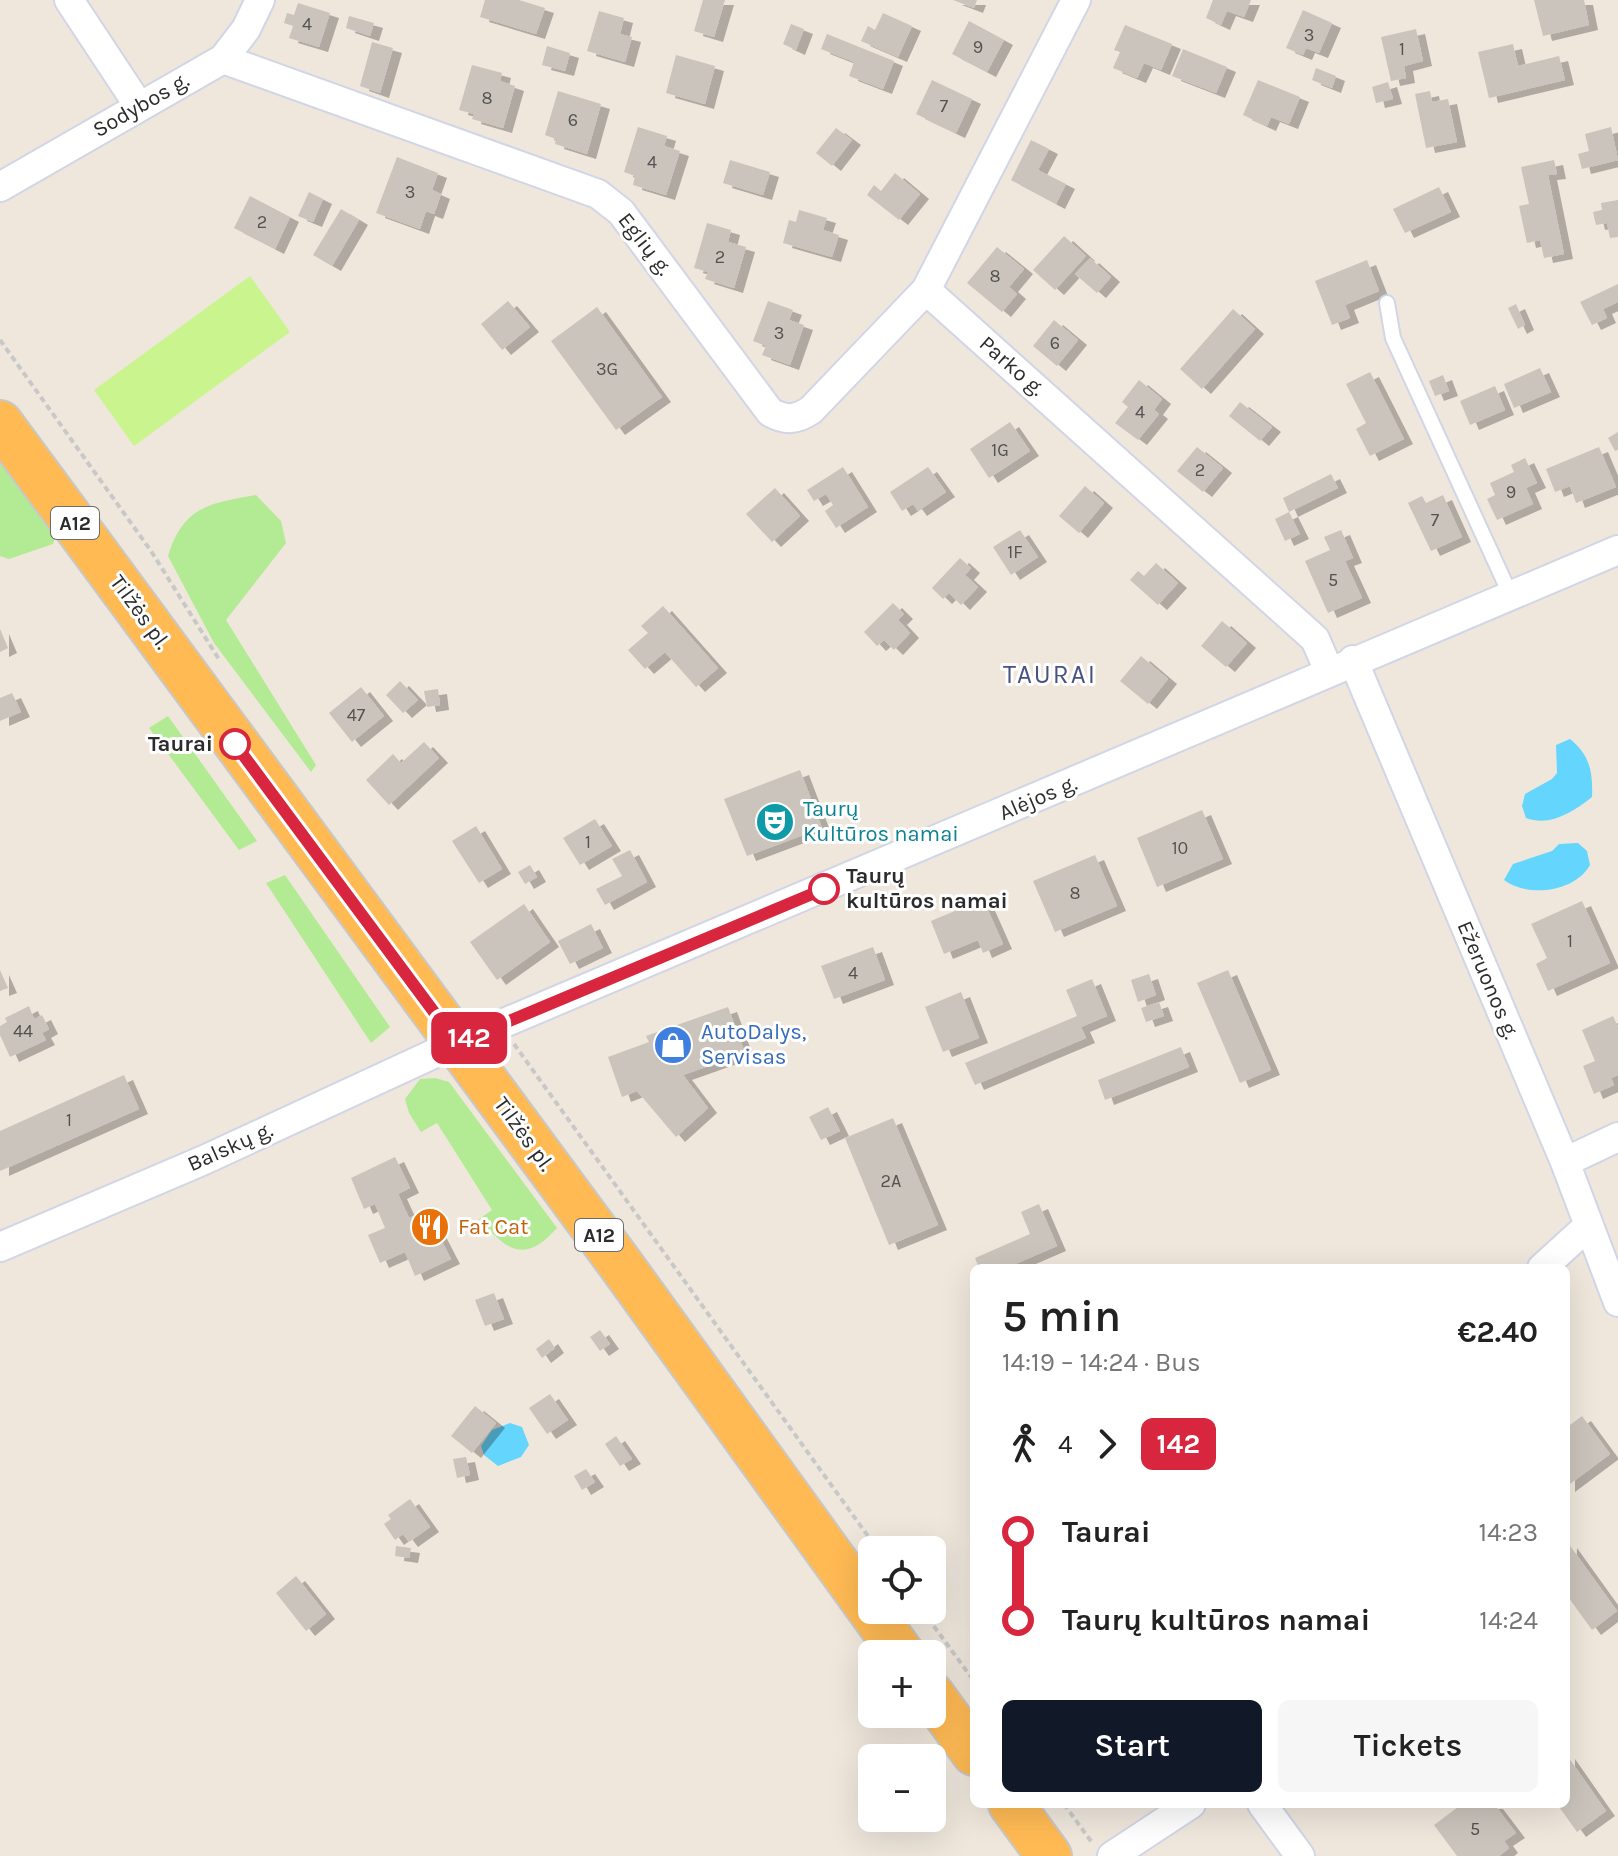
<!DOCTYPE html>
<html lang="en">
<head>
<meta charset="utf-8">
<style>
	:root { --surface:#fff; --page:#f6f6f6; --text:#222; --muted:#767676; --accent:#111827 }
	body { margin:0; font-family:Karla,sans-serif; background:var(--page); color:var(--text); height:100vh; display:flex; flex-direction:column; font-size:30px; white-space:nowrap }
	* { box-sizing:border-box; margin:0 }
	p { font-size:26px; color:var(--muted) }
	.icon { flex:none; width:44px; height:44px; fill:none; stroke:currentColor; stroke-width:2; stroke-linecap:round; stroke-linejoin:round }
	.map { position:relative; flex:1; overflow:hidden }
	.side { position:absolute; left:970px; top:1264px; width:600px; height:544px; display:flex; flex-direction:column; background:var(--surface); border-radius:12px; box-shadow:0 8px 32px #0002 }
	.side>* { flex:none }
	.badge { padding:0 16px; border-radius:12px; font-size:28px; line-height:52px }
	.controls { position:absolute; left:858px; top:1536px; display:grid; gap:16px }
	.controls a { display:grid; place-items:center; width:88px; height:88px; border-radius:12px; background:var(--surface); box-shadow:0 8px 32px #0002; font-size:40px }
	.map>.badge { position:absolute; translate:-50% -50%; box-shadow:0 0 0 4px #fff }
	.legs { display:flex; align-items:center; gap:12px; height:88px; padding:0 32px; font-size:26px }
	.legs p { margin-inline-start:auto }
	.head { display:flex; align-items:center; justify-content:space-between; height:136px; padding:0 32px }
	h1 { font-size:44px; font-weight:600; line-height:60px }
	.button { display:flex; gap:16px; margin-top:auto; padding:16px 32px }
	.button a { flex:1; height:92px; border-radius:12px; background:var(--accent); color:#fff; font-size:32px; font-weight:600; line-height:92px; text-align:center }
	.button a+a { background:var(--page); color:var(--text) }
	ul { padding:0 32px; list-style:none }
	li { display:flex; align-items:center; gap:28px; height:88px; font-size:30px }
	li i { display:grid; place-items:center; width:12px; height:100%; margin:0 10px; background:currentColor }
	li i::after { content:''; width:20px; height:20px; margin:-10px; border:6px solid; border-radius:50%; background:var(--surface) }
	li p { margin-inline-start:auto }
	li:first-child i { background:linear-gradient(#0000 50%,currentColor 0) }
	li:last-child i { background:linear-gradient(currentColor 50%,#0000 0) }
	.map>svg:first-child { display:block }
</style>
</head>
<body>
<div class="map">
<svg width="1618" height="1856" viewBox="0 0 1618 1856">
	<defs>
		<filter id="shadow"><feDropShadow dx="9" dy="5" stdDeviation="0" flood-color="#0004"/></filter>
	</defs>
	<rect width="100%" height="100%" fill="#efe7dc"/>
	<path fill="#b2eb93" d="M0,456L57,531L53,544L9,559L0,556Z
		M256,495L281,521L286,543L226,620L316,765L311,772L214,643L168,556C183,507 209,503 256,495Z
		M168,716L257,841L239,850L149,728Z
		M285,875L390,1027L371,1043L266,883Z
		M435,1078L449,1082L557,1228C524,1265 507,1250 479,1219L492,1210L437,1123L421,1132L409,1113L405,1099L420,1079Z"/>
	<path fill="#c9f48e" d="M250,276L290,332L134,446L94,390Z"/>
	<path fill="#64d5fc" d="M1570,739C1590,755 1593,772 1592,797C1573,812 1550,827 1526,818L1522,806L1525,794L1552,779L1557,773L1556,745Z
		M1578,843L1587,851L1590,865C1575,892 1528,898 1504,880L1513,864L1552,851L1559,844Z
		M510,1423L522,1427L529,1445L521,1457L498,1466L484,1455L481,1446L492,1430Z"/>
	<path fill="#cac4bc" filter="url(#shadow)" d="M485,0H519L545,8L536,34L480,17Z
		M703,0H725L714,37L694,31Z
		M953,0H977L974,8Z
		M1213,0H1251L1244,17L1227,11L1221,25L1206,18Z
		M1534,0H1584L1589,25L1543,36Z
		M298,3L330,13L319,47L289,38L293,26L284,23L287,13L294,15Z
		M1303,10L1332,23L1319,53L1306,48L1303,55L1286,48Z
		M599,11L624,18L620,34L632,37L625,62L587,51Z
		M883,13L912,26L898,57L861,41L868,26L875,30Z
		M349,16L374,23L370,36L346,28Z
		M969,21L1004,40L987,72L952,54Z
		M791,24L804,29L796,50L783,44Z
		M1125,25L1172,44L1161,70L1144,63L1137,78L1113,68L1120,52L1114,50Z
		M1416,29L1423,61L1404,66L1406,78L1391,81L1381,37Z
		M827,34L894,61L883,89L849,76L854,62L821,49Z
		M372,42L393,48L380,93L360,86Z
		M1513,44L1518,66L1559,56L1565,80L1489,98L1478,52Z
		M547,46L570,53L565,71L542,65Z
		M1183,49L1227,67L1216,93L1172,76Z
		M676,55L715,66L705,104L666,93Z
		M472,65L502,73L500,81L515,86L503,128L472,119L474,114L459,110Z
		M1316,68L1336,76L1332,88L1312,80Z
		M932,80L972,99L956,133L916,114Z
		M1258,80L1300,97L1289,124L1271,117L1267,126L1243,115Z
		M1388,82L1393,99L1376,103L1372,87Z
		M558,91L601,104L587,154L555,144L556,139L545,135Z
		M1430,91L1432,102L1448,99L1457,142L1426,148L1415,94Z
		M638,127L667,136L664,146L680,151L666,195L633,185L635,176L624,172Z
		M1611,127L1618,160L1582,169L1578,154L1589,151L1585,134Z
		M836,128L852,140L832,166L816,153Z
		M1031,140L1049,149L1038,170L1066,184L1056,204L1011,180Z
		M397,157L438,173L432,190L441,194L434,214L426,211L420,229L376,213Z
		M730,160L770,172L763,195L723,183Z
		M1554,160L1557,174L1548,175L1564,254L1544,258L1540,240L1527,243L1519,206L1529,204L1521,167Z
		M895,173L920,194L899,220L867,195L874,185L881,191Z
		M1439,187L1451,212L1405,233L1393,209Z
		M309,192L323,199L313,222L298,216Z
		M250,196L290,217L275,249L234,228Z
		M1618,200V237L1610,238L1607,223L1596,225L1593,212L1602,210L1601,203Z
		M341,209L359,220L332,266L313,255Z
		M799,210L827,218L823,230L839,235L832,257L783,243L789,220L796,222Z
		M707,223L731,230L728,242L746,247L734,288L705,279L708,272L694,268Z
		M1064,236L1086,256L1055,290L1033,270Z
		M997,247L1024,269L1009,287L1017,294L1002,312L967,283Z
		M1090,258L1111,277L1097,293L1075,274Z
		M1367,260L1379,291L1345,305L1350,318L1332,325L1315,281Z
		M1618,284V302L1603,309L1607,318L1592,325L1580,302Z
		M508,301L530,327L502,350L481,324Z
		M768,301L793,310L789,320L804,325L790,365L762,355L766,346L753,341Z
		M1516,304L1525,325L1518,329L1508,308Z
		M597,307L662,397L616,430L551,341Z
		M1233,309L1255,329L1202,389L1180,369Z
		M1054,320L1078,340L1057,366L1033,346Z
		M1540,368L1551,392L1514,408L1504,384Z
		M1370,372L1404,439L1370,456L1356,429L1366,423L1346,384Z
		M1443,375L1449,391L1435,396L1429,381Z
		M1139,380L1162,399L1154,410L1159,414L1138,440L1115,423L1128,407L1122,402Z
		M1495,386L1505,410L1470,425L1460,401Z
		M1240,402L1272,427L1260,441L1229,416Z
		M1010,422L1030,451L989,478L970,449Z
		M1618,432V450L1615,451L1608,438Z
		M1197,447L1223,468L1203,492L1177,471Z
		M1599,447L1616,487L1576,503L1570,486L1555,492L1546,469Z
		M1525,458L1537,483L1526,488L1533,504L1497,520L1487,499L1495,495L1490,483L1514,472L1511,465Z
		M843,467L868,507L836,528L825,511L833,505L826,494L814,501L807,490Z
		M928,467L946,492L918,511L913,504L902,511L890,492Z
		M1331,474L1338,488L1289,512L1283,498Z
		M1085,486L1104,503L1079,533L1059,516Z
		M775,488L800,516L772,542L746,514Z
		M1443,495L1462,537L1431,551L1408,503L1422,496L1426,503Z
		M1289,512L1300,534L1285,541L1275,519Z
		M1020,530L1038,557L1011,575L993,547Z
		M1341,530L1353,558L1345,561L1362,598L1328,613L1305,561L1330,550L1324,537Z
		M960,558L971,568L965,575L978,587L961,605L949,593L943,599L932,588Z
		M1156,563L1178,583L1158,605L1130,580L1138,571L1144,576Z
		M893,603L904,614L898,620L910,633L894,650L884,640L877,646L864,632Z
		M663,606L718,668L696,687L665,652L645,669L628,650L648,633L641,626Z
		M1222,621L1247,643L1226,667L1201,646Z
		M0,629L8,648L0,652Z
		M1141,656L1168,679L1148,704L1120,681Z
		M400,681L418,700L403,713L386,695Z
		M361,687L384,716L352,742L329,713Z
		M438,689L440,705L427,707L424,691Z
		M12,693L21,712L0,721V698Z
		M424,742L439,758L389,805L366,780L393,754L401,763Z
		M800,770L822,828L747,856L724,799Z
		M1202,810L1223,859L1157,887L1137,838Z
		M595,819L612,846L580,865L563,838Z
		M476,826L502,869L479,883L452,841Z
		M630,850L647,882L605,905L596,889L622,876L612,859Z
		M1095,855L1117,906L1055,932L1033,881Z
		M530,865L537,877L525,884L518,872Z
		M983,899L1003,944L983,953L978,940L944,954L931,921Z
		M1582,901L1610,963L1548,991L1536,964L1547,958L1531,924Z
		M524,904L550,942L497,980L470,942Z
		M591,924L603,948L570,964L558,941Z
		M873,947L885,980L834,999L821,966Z
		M0,970L8,988L0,991Z
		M1228,970L1271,1070L1240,1083L1197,983Z
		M1149,974L1156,995L1138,1002L1131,980Z
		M1092,979L1107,1016L1081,1027L1086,1038L975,1085L965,1063L1077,1016L1066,990Z
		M961,992L979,1038L943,1052L925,1007Z
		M1159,1002L1164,1016L1146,1022L1141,1008Z
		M29,1006L34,1019L42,1015L49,1029L42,1033L46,1040L10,1057L0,1035V1026L7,1022L5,1018Z
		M728,1007L745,1053L683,1075L708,1108L676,1137L637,1091L622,1097L608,1057L649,1042L646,1036Z
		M1613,1016L1618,1027V1075L1611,1078L1614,1085L1594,1094L1583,1066L1595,1061L1582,1030Z
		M1181,1047L1189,1067L1105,1100L1098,1080Z
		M124,1075L139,1109L0,1171V1131Z
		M828,1107L840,1131L821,1140L809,1117Z
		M893,1118L938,1225L889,1245L845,1138Z
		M395,1157L410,1188L398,1194L409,1218L426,1211L451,1259L415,1276L405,1252L380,1263L368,1235L385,1228L375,1204L364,1209L351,1178Z
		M1039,1204L1057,1246L1006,1268H979L975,1258L1030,1234L1021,1212Z
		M494,1293L504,1319L485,1326L475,1300Z
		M600,1330L610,1344L600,1351L590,1337Z
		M549,1339L555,1348L542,1358L536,1349Z
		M550,1394L568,1420L547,1434L529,1408Z
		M475,1406L496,1423L472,1453L451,1436Z
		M1582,1416L1610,1454L1566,1487V1428Z
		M616,1436L632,1459L620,1466L605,1444Z
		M466,1457L470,1475L457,1478L453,1459Z
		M586,1469L595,1482L582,1490L574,1476Z
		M410,1499L430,1527L409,1542L403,1534L395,1540L384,1524L391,1519L388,1515Z
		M1568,1543L1617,1611L1592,1630L1566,1594Z
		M396,1546L411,1548L409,1558L395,1556Z
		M296,1576L326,1614L306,1631L276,1593Z
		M1566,1754L1606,1811L1577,1832L1557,1804H1566Z
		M1462,1804H1494L1516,1833L1504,1841L1509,1848L1499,1856H1457L1434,1825Z"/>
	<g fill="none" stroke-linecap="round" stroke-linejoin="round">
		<defs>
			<path id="service" d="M1387,303L1393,338L1510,594"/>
			<path id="minor" d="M69,0L139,106
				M1076,0L926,290L1315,639L1329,671
				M223,59L598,194L621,212L770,412C786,421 796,420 811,410L926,290
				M0,187L223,59L246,29L260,0
				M1353,660L1565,1162L1618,1302
				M1565,1162L1618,1137
				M0,1247L204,1160L457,1043L1618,550
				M1542,1268L1588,1226
				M1262,1804L1300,1856
				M1112,1856L1191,1804"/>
			<path id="trunk" d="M0,423L621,1265L902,1654
				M932,1695L974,1753
				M1011,1804L1049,1856"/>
		</defs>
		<use href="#service" stroke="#d1d5e6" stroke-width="18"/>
		<use href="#minor" stroke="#d1d5e6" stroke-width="32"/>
		<use href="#trunk" stroke="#c8c8c8" stroke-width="48"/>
		<path stroke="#c8c8c8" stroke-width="4" stroke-dasharray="6 4" stroke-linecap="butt" d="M0,340L151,551L220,661
			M514,1044L878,1550
			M922,1610L974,1681
			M1064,1804L1093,1844"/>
		<use href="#service" stroke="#fff" stroke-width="14"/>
		<use href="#minor" stroke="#fff" stroke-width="28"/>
		<use href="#trunk" stroke="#ffba54" stroke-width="44"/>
	</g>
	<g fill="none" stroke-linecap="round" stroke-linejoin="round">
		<defs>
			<path id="line-1" d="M235,744L457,1043L824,889"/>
		</defs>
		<use href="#line-1" stroke="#fff" stroke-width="18"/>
		<use href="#line-1" stroke="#d7263d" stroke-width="12"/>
	</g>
	<defs>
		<symbol id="theatre-disc" viewBox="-11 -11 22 22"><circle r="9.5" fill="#0f9aa8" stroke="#fff"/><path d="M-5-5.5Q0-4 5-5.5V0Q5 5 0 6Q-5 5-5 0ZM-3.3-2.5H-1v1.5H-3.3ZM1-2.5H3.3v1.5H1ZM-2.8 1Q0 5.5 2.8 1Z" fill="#fff"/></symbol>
		<symbol id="shop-disc" viewBox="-11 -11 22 22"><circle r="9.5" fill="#3f7fe0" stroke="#fff"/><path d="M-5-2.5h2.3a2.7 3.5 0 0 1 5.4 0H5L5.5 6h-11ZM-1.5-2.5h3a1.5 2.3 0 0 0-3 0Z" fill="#fff"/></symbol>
		<symbol id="restaurant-disc" viewBox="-11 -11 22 22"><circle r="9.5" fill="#e8710a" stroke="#fff"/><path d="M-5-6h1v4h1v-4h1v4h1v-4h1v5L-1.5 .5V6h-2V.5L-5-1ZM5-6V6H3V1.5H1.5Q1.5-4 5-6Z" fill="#fff"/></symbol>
	</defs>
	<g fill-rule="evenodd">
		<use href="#theatre-disc" x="753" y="800" width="44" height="44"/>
		<use href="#shop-disc" x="651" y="1023" width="44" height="44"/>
		<use href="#restaurant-disc" x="408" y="1205" width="44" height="44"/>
	</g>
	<g fill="#fff" stroke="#d7263d" stroke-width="4">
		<circle cx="235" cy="744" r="14"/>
		<circle cx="824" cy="889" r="14"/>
	</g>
	<g text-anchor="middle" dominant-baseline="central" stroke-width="6" stroke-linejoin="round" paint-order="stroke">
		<g font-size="18" fill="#545250">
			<text x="307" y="24">4</text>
			<text x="1309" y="35">3</text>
			<text x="978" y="47">9</text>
			<text x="1402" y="49">1</text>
			<text x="487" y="98">8</text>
			<text x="944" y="106">7</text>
			<text x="573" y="120">6</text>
			<text x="652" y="162">4</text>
			<text x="410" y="192">3</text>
			<text x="262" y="222">2</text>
			<text x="720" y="257">2</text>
			<text x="995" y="276">8</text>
			<text x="779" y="333">3</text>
			<text x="1055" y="343">6</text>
			<text x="607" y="369">3G</text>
			<text x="1140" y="412">4</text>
			<text x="1000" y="450">1G</text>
			<text x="1200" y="470">2</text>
			<text x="1511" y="492">9</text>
			<text x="1435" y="520">7</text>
			<text x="1015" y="552">1F</text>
			<text x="1333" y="580">5</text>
			<text x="356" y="715">47</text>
			<text x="588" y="842">1</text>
			<text x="1180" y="848">10</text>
			<text x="1075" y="893">8</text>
			<text x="1570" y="941">1</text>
			<text x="853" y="973">4</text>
			<text x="23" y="1031">44</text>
			<text x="69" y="1120">1</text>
			<text x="891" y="1181">2A</text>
			<text x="1475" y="1829">5</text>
		</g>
		<g fill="#fff" stroke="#6b6b6b" stroke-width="2">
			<rect x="51" y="507" width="48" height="32" rx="6"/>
			<rect x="575" y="1219" width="48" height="32" rx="6"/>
		</g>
		<g font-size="20" font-weight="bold" fill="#2c2c2c">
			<text x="75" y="523">A12</text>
			<text x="599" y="1235">A12</text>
		</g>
		<g font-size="22" fill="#2c2c2c" stroke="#fff">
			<text transform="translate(141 105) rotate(-30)">Sodybos g.</text>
			<text transform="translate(645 244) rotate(52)">Eglių g.</text>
			<text transform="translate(1012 366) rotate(41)">Parko g.</text>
			<text transform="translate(140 612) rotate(54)">Tilžės pl.</text>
			<text transform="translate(1038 798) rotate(-23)">Alėjos g.</text>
			<text transform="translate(1488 980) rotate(67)">Ežeruonos g.</text>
			<text transform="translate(524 1134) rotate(54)">Tilžės pl.</text>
			<text transform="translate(230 1147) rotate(-24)">Balskų g.</text>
		</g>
		<g font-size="22" font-weight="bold" fill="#2c2c2c" stroke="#fff" text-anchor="end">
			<text x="213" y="744">Taurai</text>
			<text x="846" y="876" text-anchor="start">Taurų<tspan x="846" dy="25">kultūros namai</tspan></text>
		</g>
		<g font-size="22" fill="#0d838f" stroke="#fff" text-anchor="start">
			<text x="803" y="809">Taurų<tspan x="803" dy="25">Kultūros namai</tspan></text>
		</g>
		<g font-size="22" fill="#366cbe" stroke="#fff" text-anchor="start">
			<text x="701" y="1032">AutoDalys,<tspan x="701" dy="25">Servisas</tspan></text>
		</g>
		<g font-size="22" fill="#c56008" stroke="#fff" text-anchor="start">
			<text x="458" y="1227">Fat Cat</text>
		</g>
		<g font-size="26" letter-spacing="2" fill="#465282" stroke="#fff">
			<text x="1050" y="674">TAURAI</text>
		</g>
	</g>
</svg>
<div class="controls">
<a><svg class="icon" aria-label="locate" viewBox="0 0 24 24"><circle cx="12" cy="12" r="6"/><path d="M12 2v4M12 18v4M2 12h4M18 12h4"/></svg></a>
<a>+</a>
<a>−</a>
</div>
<b class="badge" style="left:469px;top:1038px;background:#d7263d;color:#fff">142</b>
<section class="side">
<div class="head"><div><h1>5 min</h1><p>14:19 – 14:24 · Bus</p></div><b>€2.40</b></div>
<div class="legs"><svg class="icon" aria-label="walk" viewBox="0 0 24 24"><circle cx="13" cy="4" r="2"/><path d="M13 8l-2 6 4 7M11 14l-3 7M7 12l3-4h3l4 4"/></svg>4<svg class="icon" aria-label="forward" viewBox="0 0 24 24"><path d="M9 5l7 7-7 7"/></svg><b class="badge" style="background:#d7263d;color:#fff">142</b></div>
<ul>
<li><i style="color:#d7263d"></i><b>Taurai</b><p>14:23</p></li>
<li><i style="color:#d7263d"></i><b>Taurų kultūros namai</b><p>14:24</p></li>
</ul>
<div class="button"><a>Start</a><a>Tickets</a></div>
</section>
</div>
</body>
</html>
